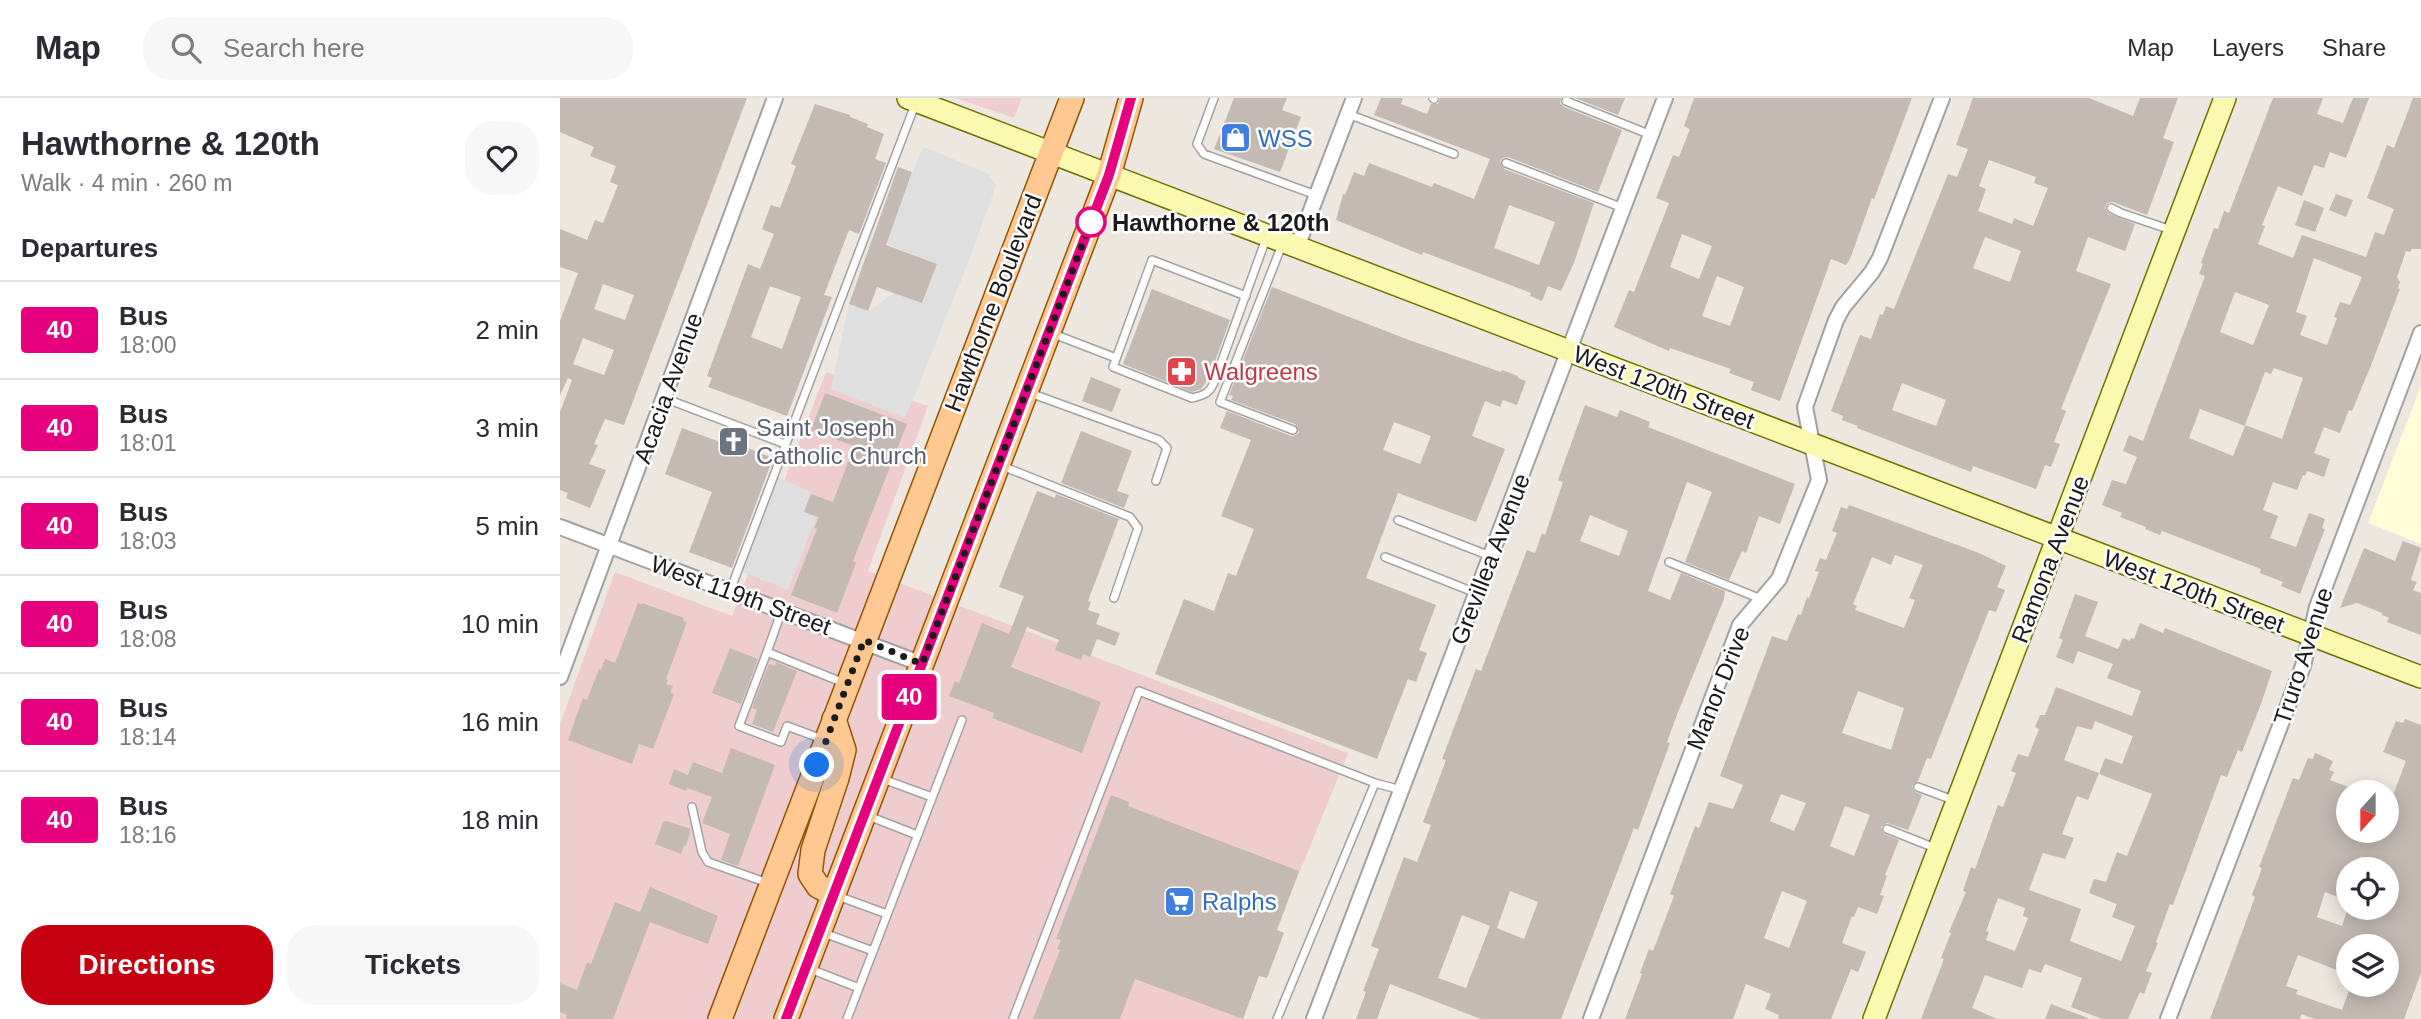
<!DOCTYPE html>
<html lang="en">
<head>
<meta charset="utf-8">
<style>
	:root { --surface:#fff; --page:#f7f7f7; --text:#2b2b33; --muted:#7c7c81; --line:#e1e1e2; --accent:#c50010 }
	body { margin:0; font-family:Arial,sans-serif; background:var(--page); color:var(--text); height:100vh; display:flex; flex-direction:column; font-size:26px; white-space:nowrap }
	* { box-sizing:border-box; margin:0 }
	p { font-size:23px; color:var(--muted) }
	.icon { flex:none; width:38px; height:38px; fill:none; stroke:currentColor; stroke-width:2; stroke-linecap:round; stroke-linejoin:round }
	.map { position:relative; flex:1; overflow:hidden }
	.panel { display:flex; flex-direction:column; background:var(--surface); width:560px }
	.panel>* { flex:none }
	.badge { padding:0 14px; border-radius:5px; font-size:24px; line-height:46px }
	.needle { width:46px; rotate:201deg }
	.buttons { position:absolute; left:1776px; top:682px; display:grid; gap:14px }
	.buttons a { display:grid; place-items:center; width:63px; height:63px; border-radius:50%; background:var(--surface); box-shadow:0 4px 18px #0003; font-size:35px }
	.you { position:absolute; width:35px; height:35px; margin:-18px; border:5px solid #fff; border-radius:50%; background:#1a73e8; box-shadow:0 0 0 10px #1a73e833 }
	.map>.badge { position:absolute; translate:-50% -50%; box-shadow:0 0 0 4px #fff }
	h2 { padding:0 21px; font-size:26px; line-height:63px }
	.round { display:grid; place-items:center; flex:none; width:74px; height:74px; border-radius:28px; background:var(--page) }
	.head { display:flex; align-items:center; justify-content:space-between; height:119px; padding:0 21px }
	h1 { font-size:33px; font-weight:800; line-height:52px }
	.button { display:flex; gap:14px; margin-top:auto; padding:14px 21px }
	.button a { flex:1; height:80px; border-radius:28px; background:var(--accent); color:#fff; font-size:28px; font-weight:800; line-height:80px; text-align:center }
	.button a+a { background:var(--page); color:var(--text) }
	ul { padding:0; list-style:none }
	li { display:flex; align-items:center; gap:21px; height:98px; padding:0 21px; border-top:2px solid var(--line) }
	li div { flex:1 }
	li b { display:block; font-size:26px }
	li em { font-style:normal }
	li .badge { min-width:77px; font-weight:700; text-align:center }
	header { display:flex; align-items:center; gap:42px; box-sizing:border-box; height:98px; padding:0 35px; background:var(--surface); border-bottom:2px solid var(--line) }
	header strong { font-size:33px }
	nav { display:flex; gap:38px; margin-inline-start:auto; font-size:24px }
	.search { width:490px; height:63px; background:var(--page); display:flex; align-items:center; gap:18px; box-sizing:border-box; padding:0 24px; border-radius:28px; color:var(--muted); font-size:26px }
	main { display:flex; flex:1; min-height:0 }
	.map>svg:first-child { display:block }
</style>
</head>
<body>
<header>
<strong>Map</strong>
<div class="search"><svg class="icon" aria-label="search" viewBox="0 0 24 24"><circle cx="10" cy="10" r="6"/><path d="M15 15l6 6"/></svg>Search here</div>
<nav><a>Map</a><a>Layers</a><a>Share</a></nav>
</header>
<main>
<section class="panel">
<div class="head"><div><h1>Hawthorne &amp; 120th</h1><p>Walk · 4 min · 260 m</p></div><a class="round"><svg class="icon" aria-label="heart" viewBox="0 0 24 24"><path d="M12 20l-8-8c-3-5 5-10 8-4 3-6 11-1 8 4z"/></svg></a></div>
<h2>Departures</h2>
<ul>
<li><span class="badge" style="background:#e6007e;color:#fff">40</span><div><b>Bus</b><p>18:00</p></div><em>2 min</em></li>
<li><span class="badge" style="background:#e6007e;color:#fff">40</span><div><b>Bus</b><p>18:01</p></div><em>3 min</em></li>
<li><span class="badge" style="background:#e6007e;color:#fff">40</span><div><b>Bus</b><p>18:03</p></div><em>5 min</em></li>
<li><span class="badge" style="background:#e6007e;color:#fff">40</span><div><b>Bus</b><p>18:08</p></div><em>10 min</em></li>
<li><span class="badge" style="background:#e6007e;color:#fff">40</span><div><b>Bus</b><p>18:14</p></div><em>16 min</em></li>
<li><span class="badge" style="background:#e6007e;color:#fff">40</span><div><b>Bus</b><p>18:16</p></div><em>18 min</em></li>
</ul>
<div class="button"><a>Directions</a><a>Tickets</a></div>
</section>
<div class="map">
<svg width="1861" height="921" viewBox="0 0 1861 921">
	<rect width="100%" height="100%" fill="#ede7df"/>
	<path fill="#efcdce" d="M396,0H462L454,20Z
		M266,274L368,308L308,473L788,655L680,921H0V626L55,474L172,518Z"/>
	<path fill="#fffcd6" d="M1861,288V446L1808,425Z"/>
	<path fill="#dfdfdf" d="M364,49L427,75L436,88L403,178L345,320L271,291L289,206L308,213L334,195L363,205L377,166L326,146L357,62Z
		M218,380L252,394L244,414L256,420L228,492L182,474Z"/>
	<path fill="#c4b9b3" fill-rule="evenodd" d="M0,0H187L64,327L45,321L34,346L38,347L29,366L46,372L30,410L6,400L8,395L0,392V314L12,282L8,280L0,297V223L18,175L0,169V131L27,142L35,122L43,125L58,87L50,84L56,68L30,58L34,49L0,34ZM43,186L74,197L65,222L34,211ZM23,240L54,252L44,277L13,266Z
		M674,0H727L722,12L741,19L720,74L654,51Z
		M821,0H843L841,6L867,16L871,6H878L880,0H1001L1000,5L1004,9L1062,32L1038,94L948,59L943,60L940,63L944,71L1034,105L1014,165L1001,193L988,188L982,203L970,198L971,195L863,154L862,157L776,122L783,96L785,97L794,74L804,78L809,65L872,89L874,85L914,101L930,61L814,17ZM949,107L995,124L979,167L934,150Z
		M1015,0H1065L1058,17Z
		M1134,0H1352L1314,101L1312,100L1290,161L1286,167L1271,161L1220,303L1191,292L1194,284L1169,275L1171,271L1110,250L1109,253L1054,229L1069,192L1074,194L1109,105L1096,100L1113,57L1119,59L1130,31L1124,28ZM1122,136L1152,148L1139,181L1110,169ZM1157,178L1184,189L1170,228L1142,218Z
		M1413,0H1529L1573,18L1580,0H1618L1603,40L1614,44L1587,117L1553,104L1547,105L1545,110L1548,115L1575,126L1565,153L1528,139L1516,173L1551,186L1501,311L1506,313L1494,344L1500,346L1491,369L1485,367L1476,391L1413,368L1411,374L1297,330L1298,328L1282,322L1283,318L1271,313L1300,237L1311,241L1320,216L1323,217L1326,208L1334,211L1388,76L1397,79L1408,51L1396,47ZM1429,62L1476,79L1474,85L1488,90L1473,128L1454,120L1452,126L1418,113L1426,91L1419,88ZM1425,139L1461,153L1450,184L1413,170ZM1342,285L1386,302L1376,328L1332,312Z
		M1713,0H1763L1757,16L1783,25L1793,0H1809L1786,60L1770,54L1764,70L1754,67L1742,98L1718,88L1702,127L1705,128L1698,146L1733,160L1742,137L1806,159L1815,134L1824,137L1834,111L1807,100L1827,47L1834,50L1853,0H1861V151H1852L1850,154L1846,153L1837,179L1840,184L1838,190L1840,191L1810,270L1792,313L1789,312L1780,335L1764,329L1754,355L1770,361L1764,379L1747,373L1745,378L1743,377L1737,392L1713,384L1703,412L1718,418L1710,440L1736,449L1749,415L1765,421L1762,430L1765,431L1740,496L1721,488L1723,484L1700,475L1701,471L1602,433L1600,437L1585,431L1586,429L1560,419L1562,415L1542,407L1552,382L1566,386L1577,359L1563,353L1569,337L1583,343L1645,178L1639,176L1643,166L1641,165L1654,130L1658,131L1664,113L1669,115ZM1754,160L1802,179L1790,207L1780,204L1774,219L1777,220L1767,247L1740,237L1747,218L1736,214ZM1675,194L1709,207L1693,247L1660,234ZM1714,270L1743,280L1722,341L1685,327L1705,274L1711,276ZM1640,311L1685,328L1673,358L1629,340Z
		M255,6L290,17V19L308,26L307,29L324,36L315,61L326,65L299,136L289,132L264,197L272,199L227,318L148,289L152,280L147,278L188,166L200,171L214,136L202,131L211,107L220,110L236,68L231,66ZM210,188L241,199L222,251L191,239Z
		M338,69L352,74L326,147L377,166L362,205L317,189L308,213L289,206Z
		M1776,96L1793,102L1786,119L1769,112Z
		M1744,102L1764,110L1755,134L1735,127Z
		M712,189L849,242L941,274L942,272L958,278V280L966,283L957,307L943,302L940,309L925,303L912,338L945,351L916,424L838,395L806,480L876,507L859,552L867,555L856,584L848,581L817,661L595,576L624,501L654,513L668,475L676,478L694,431L661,418L691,342L660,330L667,313L731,338L736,337L739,334L735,326L671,302L673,298L669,297ZM834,324L871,338L860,366L823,352Z
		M592,191L670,222L649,280L641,291L632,294L563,266Z
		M531,279L561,291L552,314L522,303Z
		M265,295L347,326L293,463L296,465L277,515L231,497L257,431L254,430L259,419L244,414L251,396L273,404L294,348L251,332Z
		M1025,307L1057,319L1060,312L1090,324L1088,329L1235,386L1220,426L1199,418L1186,455L1182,453L1169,482L1125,464L1152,394L1127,384L1088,493L1110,502L1121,475L1165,493L1164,501L1118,614L1107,644L1110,645L1092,694L1078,732L1074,730L1001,921H921L830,886L817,921H796L806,894L803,893L819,851L811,848L844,759L857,764L871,727L863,724L886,662L882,661L916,571L921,573L967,452L975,455L982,435L985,437L1003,384L998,382ZM1030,417L1068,433L1059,458L1020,443ZM950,793L978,804L964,841L937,830ZM902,817L930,828L906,890L878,880Z
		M122,330L174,349L175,345L213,360L172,470L129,454L152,394L105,376Z
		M521,333L572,353L557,393L569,397L564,410L501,385Z
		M477,393L495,400L496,396L559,421L528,503L531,504L528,512L540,516L536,526L560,535L555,548L537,541L530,559L523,556L521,562L495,552L499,542L467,529L451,569L541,604L522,655L432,620L434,615L389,598L395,583L399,585L422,525L449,536L464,498L439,489Z
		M1289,407L1419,455L1446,468L1437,489L1445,492L1436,514L1429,512L1371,661L1367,660L1358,683L1352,688L1354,693L1362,697L1348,732L1327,725L1321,729L1324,736L1339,742L1325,777L1327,778L1320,797L1324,798L1317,816L1298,809L1294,819L1292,818L1282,845L1306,854L1298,874L1291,871L1271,921H1218L1219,917L1205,911L1211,896L1186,886L1173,921H1065L1082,876L1080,875L1089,851L1093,853L1114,798L1110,796L1135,728L1139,730L1149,704L1173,711L1183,687L1160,678L1212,538L1227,543L1238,516L1241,517L1247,499L1249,500L1259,474L1255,473L1260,460L1266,462L1277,435L1272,433L1281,409L1287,411ZM1335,457L1363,467L1349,500L1355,502L1344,530L1295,512L1297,508L1293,506L1312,459L1331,467ZM1298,593L1344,610L1331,652L1282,635ZM1221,696L1246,705L1234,733L1210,723ZM1285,708L1310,717L1294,758L1270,748ZM1222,793L1247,803L1229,850L1204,840Z
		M1843,443L1861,450L1851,482L1857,484L1853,492L1861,495V537L1827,524L1829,520L1822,517V515L1797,505L1780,510L1804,450L1835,463Z
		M1515,496L1538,504L1525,538L1558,551L1563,540L1570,543L1571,540L1574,541L1580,525L1603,535L1605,530L1712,573L1701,606L1682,654L1678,652L1667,679L1661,677L1613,807L1610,806L1596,844L1598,845L1586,873L1592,875L1584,896L1580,894L1568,921H1542L1511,909L1522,880L1485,866L1481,875L1469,871L1462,890L1425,877L1412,910L1437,921H1361L1384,861L1381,860L1391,835L1389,834L1406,794L1403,793L1411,769L1415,771L1438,707L1443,709L1456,675L1451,673L1458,656L1468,659L1479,631L1475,629L1480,617H1485L1496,589L1572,618L1581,593L1547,580L1553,566L1518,553L1513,566L1496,559L1503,542L1499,540ZM1535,623L1573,638L1562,666L1545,660L1539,676L1592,696L1567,758L1557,754L1546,784L1534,781L1529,795L1557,806L1552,819L1575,828L1561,863L1510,843L1521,811L1469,792L1483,755L1505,761L1514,740L1502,736L1517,698L1528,702L1539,675L1504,662L1517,628L1532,632ZM1438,800L1465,810L1463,818L1468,820L1455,853L1426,842L1429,834L1426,833Z
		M78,505L82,507V505L124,520L123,523L127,524L106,581L108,582L106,586L113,588L110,595L114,596L93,651L79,646L72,666L8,642L23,600L27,602L39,571L41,572L45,561L55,565Z
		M170,550L198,561L181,606L152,595Z
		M216,564L237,573L213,634L192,626L197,612L192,610L209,566L215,568Z
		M1845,621L1861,627V875L1844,921H1755L1741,916L1740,921H1650L1695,799L1692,797L1702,770L1699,769L1733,680L1739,682L1748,660L1753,661L1755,655L1773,663L1769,672L1774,674L1770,682L1788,689V733H1827V698L1832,700L1846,663L1823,654L1836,623L1843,625ZM1800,759L1827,770V810H1788L1782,828L1757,819L1765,794L1788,803V772H1795ZM1796,837L1827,849V887H1791L1782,912L1736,896L1738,892L1726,888L1738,857L1782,874L1788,858V849H1791Z
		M171,650L215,667L178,768L161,762L170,736L142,725L152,699L127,690L126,693L109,686L114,671L128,677L133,664L162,675Z
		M551,697L569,704L568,708L739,773L717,832L724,835L707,880L699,878L683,921L575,881L560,921H473L500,852L497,851L501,842L496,841Z
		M106,723L131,731L126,748L124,747L121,756L95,746L103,724Z
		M90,789L158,818L148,846L90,824L53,921H6L7,917L0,914V885L17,892L27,864L31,866L55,804L80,814Z
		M1491,906L1528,920L1527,921H1485Z"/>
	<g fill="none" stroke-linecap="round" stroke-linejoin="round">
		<defs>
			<path id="lane" d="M654,0L637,46L644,56L756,97
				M873,0L874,1
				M1006,3L1091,37
				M788,16L894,56
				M946,65L1063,110
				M1551,110L1561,115L1614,133
				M722,147L660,304L733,332
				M686,198L592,162L553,269L632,300C645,297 650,295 655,282L707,138
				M491,235L556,260
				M470,295L599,342L607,350L596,383
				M104,300L225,346
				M442,368L570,419L578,430L554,500
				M838,422L930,458
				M825,459L916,495
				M1109,464L1201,501
				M170,493L356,4
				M222,512L207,554L284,585
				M207,554L179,628L221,644L227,628L262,641
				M320,680L372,699
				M1358,689L1393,702
				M132,709L142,754L148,764L208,785
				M306,717L357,737
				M1327,731L1375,750
				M275,797L327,816
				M261,834L313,853
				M250,871L299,890
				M287,921L402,622
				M453,921L579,593L815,685L841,692
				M717,921L815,685"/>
			<path id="street" d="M737,149L794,0
				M0,429L362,566
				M0,579L215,0
				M754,921L1105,0
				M1031,921L1180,527L1219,481L1259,382L1245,309L1276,222L1283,209L1312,174L1320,160L1382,0
				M1608,921L1743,568L1757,509L1861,235"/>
			<path id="secondary" d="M348,0L1861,579
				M1314,921L1665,0"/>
			<path id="primary" d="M273,796L258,788L250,776L253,752L277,680L284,652L274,621
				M160,921L512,0
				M226,921L549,77L571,0"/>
		</defs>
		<use href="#lane" stroke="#a2a2a2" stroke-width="10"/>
		<use href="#street" stroke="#a2a2a2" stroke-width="18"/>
		<use href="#secondary" stroke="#6f7201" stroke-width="24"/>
		<use href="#primary" stroke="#915500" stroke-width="26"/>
		<use href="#lane" stroke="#fff" stroke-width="7"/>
		<use href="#street" stroke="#fff" stroke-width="14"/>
		<use href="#secondary" stroke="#fbf9af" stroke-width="21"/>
		<use href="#primary" stroke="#ffc792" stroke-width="23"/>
	</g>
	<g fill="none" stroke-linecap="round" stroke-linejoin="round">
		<defs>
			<path id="line" d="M226,921L549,77L571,0"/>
		</defs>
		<use href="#line" stroke="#fff" stroke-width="16"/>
		<use href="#line" stroke="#e6007e" stroke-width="10"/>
		<path stroke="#1b1b1b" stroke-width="7" stroke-dasharray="0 12.6" d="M257,667L304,542L362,566L532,121L531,124"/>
	</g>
	<defs>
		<symbol id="shop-square" viewBox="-11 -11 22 22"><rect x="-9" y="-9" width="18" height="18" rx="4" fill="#3f7fe0" stroke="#fff"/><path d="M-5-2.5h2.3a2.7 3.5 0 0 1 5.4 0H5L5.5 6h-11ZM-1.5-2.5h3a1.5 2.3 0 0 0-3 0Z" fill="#fff"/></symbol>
		<symbol id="pharmacy-square" viewBox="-11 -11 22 22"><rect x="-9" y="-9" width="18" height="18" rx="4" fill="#e0444e" stroke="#fff"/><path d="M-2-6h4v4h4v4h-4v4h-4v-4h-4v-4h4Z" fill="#fff"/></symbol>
		<symbol id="church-square" viewBox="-11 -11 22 22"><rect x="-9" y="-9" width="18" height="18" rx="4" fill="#6b7280" stroke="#fff"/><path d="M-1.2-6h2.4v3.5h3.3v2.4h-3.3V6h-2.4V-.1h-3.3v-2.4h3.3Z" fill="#fff"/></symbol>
		<symbol id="supermarket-square" viewBox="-11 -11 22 22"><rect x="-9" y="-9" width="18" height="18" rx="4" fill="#3f7fe0" stroke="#fff"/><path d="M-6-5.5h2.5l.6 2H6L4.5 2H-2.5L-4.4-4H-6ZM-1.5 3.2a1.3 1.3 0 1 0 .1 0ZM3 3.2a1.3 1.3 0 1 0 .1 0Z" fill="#fff"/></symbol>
	</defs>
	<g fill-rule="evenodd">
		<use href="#shop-square" x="658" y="22" width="35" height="35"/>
		<use href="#pharmacy-square" x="604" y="256" width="35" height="35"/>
		<use href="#church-square" x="156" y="326" width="35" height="35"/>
		<use href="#supermarket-square" x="602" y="786" width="35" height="35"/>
	</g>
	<circle fill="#fff" stroke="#e6007e" stroke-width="3.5" cx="531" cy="124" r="14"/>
	<g text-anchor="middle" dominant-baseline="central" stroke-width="5" stroke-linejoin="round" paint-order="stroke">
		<g font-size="24" fill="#366cbe" stroke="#fff" text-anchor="start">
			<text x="698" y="40">WSS</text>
			<text x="642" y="803">Ralphs</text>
		</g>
		<g font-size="24" font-weight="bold" fill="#1b1b1b" stroke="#fff" text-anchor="start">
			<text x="552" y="124">Hawthorne &amp; 120th</text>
		</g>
		<g font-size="24" fill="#1b1b1b" stroke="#fff">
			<text transform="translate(433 205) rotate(-69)">Hawthorne Boulevard</text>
			<text transform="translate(1104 289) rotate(21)">West 120th Street</text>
			<text transform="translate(108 290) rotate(-70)">Acacia Avenue</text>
			<text transform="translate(930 461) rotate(-69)">Grevillea Avenue</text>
			<text transform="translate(1490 461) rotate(-69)">Ramona Avenue</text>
			<text transform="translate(1634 493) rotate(21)">West 120th Street</text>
			<text transform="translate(181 497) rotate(20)">West 119th Street</text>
			<text transform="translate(1743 558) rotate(-72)">Truro Avenue</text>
			<text transform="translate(1158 590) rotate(-68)">Manor Drive</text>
		</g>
		<g font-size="24" fill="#be3a42" stroke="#fff" text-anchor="start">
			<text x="644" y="273">Walgreens</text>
		</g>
		<g font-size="24" fill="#5b616d" stroke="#fff" text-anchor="start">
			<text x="196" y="329">Saint Joseph<tspan x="196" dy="28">Catholic Church</tspan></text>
		</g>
	</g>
</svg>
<div class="buttons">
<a><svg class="needle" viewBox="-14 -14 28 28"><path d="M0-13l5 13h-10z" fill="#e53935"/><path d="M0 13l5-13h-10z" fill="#7c7c81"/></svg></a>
<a><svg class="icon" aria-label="locate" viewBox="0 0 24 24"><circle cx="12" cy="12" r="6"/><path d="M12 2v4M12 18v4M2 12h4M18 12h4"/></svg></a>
<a><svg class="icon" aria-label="layers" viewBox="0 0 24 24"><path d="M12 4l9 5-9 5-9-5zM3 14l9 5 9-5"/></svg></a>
</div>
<div class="you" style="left:257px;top:667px"></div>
<b class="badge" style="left:349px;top:599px;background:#e6007e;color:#fff">40</b>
</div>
</main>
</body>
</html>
